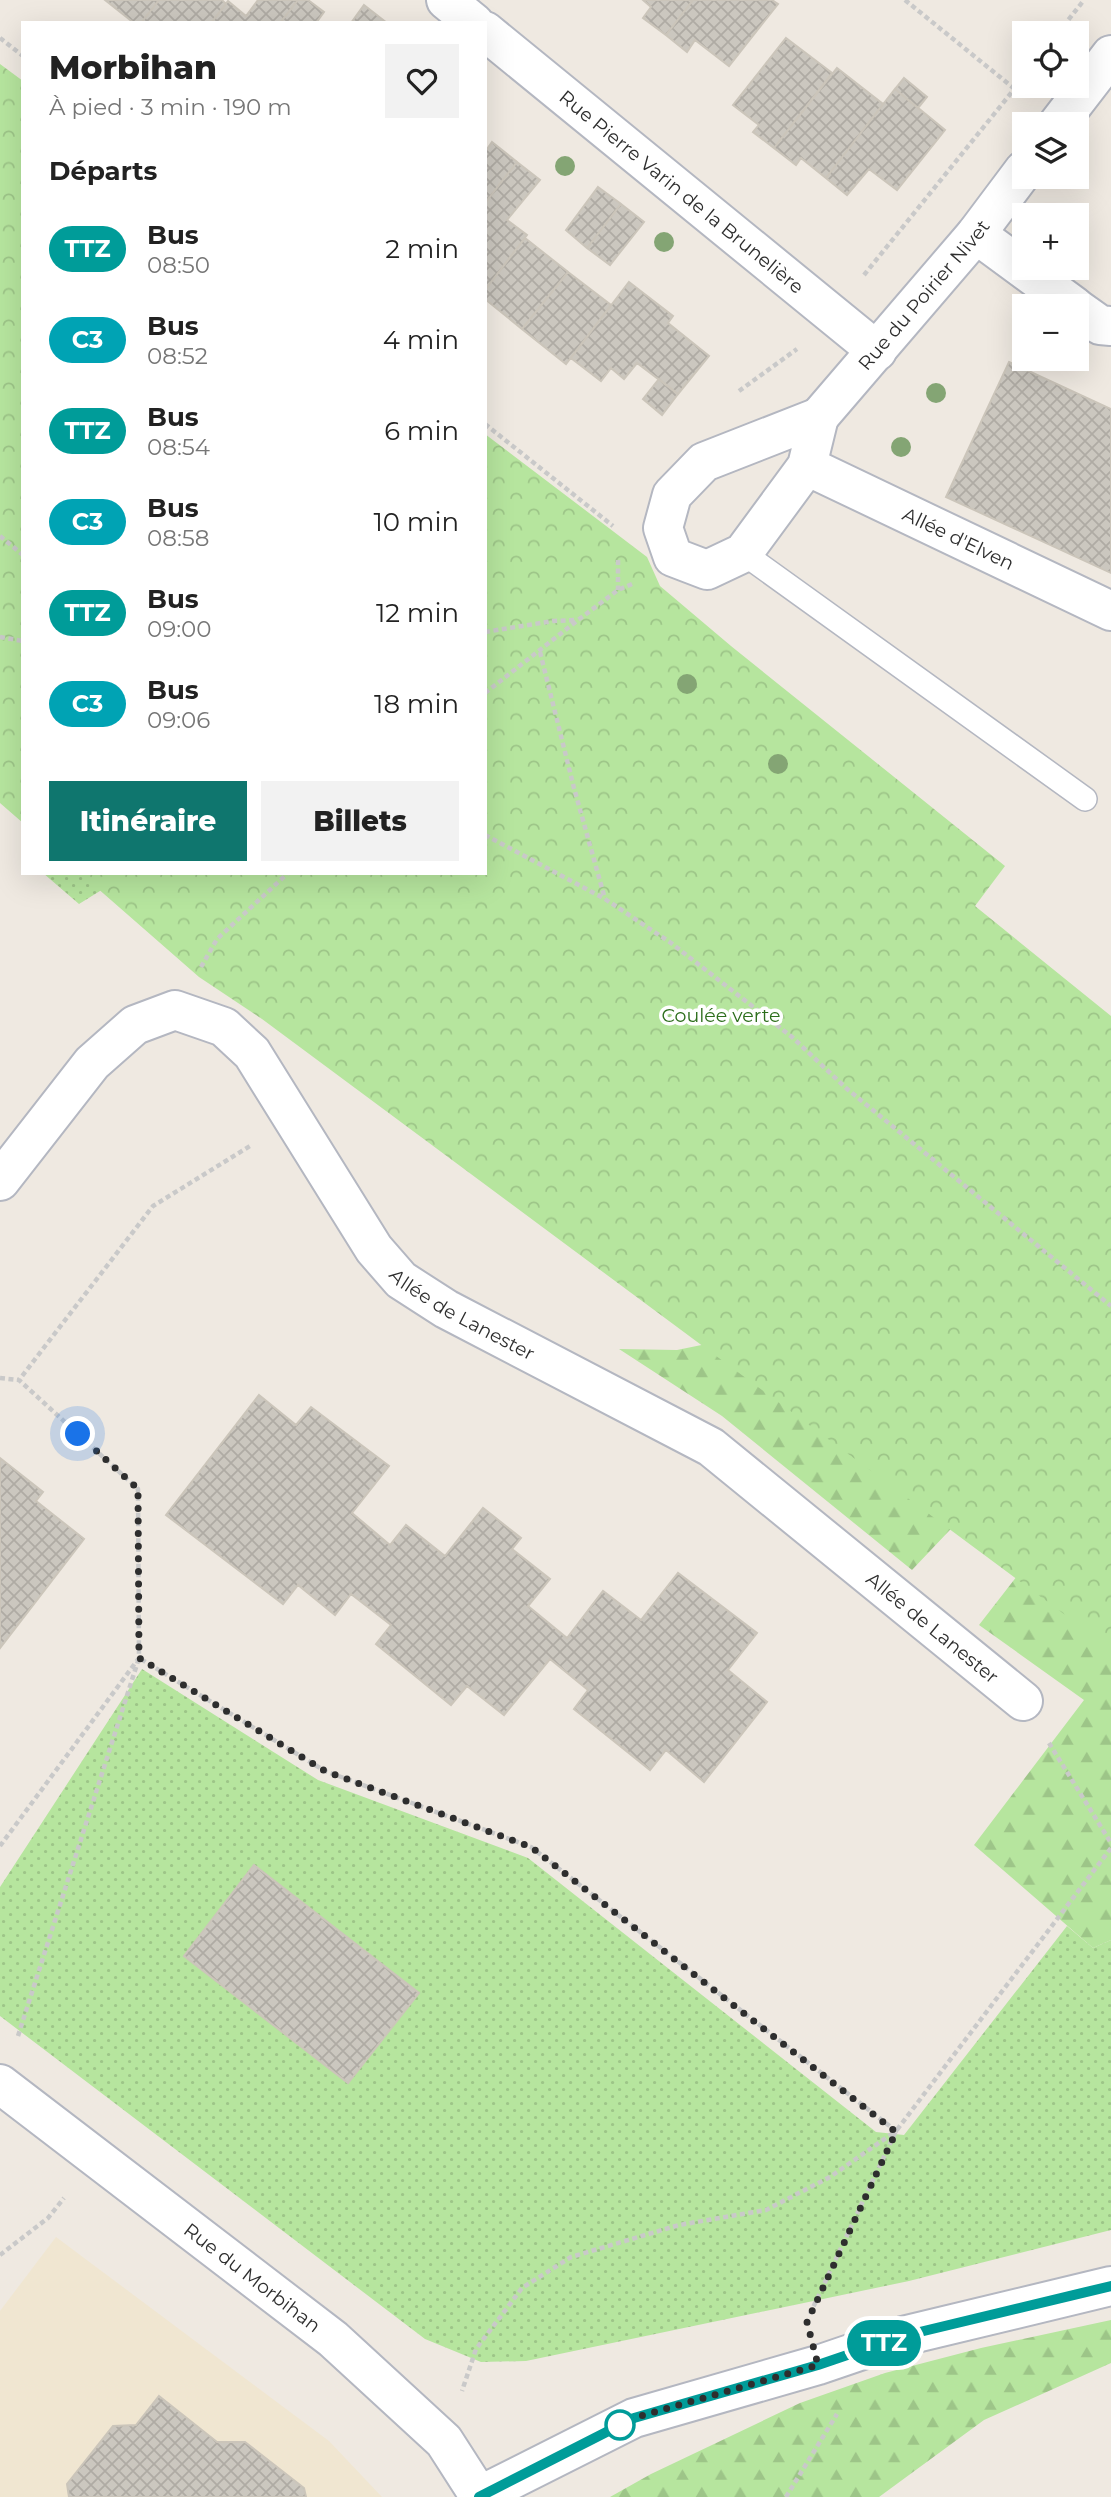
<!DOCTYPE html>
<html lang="fr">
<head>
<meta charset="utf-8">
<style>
	:root { --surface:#fff; --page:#f2f2f2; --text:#222; --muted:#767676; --accent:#0f766e }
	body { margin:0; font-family:Montserrat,sans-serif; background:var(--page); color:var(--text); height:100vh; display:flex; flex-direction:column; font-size:26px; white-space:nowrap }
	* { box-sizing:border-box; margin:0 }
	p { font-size:23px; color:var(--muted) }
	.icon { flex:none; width:38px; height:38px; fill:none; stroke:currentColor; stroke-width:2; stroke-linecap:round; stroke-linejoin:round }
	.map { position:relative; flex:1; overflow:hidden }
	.sheet { position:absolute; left:21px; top:21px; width:466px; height:854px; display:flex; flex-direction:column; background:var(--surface); border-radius:0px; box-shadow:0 7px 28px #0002 }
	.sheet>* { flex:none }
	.badge { padding:0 14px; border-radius:23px; font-size:24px; line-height:46px }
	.tools { position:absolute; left:1012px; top:21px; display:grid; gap:14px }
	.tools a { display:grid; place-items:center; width:77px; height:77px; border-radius:0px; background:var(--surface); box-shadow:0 7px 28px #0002; font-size:35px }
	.you { position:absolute; width:35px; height:35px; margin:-18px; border:5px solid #fff; border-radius:50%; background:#1a73e8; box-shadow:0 0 0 10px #1a73e833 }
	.map>.badge { position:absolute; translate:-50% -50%; box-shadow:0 0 0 4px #fff }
	h2 { padding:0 28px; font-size:26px; line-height:63px }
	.round { display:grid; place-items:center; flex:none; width:74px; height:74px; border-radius:0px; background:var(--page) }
	.summary { display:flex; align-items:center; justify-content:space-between; height:119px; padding:0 28px }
	h1 { font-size:33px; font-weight:800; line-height:52px }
	.primary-button { display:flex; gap:14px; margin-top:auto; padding:14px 28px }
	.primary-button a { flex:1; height:80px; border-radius:0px; background:var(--accent); color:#fff; font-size:28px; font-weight:800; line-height:80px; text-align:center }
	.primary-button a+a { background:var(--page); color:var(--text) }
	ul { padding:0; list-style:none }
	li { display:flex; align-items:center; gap:21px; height:91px; padding:0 28px }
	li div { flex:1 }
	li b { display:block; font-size:26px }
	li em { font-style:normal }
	li .badge { min-width:77px; font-weight:700; text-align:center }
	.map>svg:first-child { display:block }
</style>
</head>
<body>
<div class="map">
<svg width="1111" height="2497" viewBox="0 0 1111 2497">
	<defs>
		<pattern id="grass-dots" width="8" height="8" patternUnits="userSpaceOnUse" patternTransform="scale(1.75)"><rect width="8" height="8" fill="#b6e59e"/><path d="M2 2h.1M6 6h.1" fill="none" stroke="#9dc588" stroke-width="1.8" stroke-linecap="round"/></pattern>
		<pattern id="forest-firs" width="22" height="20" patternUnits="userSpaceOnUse" patternTransform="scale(1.75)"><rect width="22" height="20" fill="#b6e59e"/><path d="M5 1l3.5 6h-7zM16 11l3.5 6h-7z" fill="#9dc588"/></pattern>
		<pattern id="park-crowns" width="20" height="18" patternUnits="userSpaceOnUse" patternTransform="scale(1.75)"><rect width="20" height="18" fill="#b6e59e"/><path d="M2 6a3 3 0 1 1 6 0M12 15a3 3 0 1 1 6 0" fill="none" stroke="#9dc588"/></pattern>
		<pattern id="building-cross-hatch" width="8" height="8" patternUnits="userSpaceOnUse" patternTransform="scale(1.75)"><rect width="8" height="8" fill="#cbc7bf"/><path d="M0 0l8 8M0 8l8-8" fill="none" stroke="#afaba4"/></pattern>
	</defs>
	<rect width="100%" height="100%" fill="#efe9e1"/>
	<path fill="#f0e6d1" d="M56,2237L329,2441L382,2497H0V2311Z"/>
	<path fill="url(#grass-dots)" d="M43,873H129L79,904Z
		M142,1669L318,1780L528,1858L876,2132L904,2135L1067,1926L1093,1948L1111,1940V2230L909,2281L526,2361L481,2362L425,2339L0,2016V1887Z"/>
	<path fill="url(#forest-firs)" d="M804,1324L1001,1476L912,1570L722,1416L619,1349L677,1350Z
		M1045,1540L1111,1573V1940L1093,1948L974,1845L1084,1700L979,1625Z
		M1111,2320V2363L984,2420L879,2497H610L651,2474L800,2403L885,2373L981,2348Z"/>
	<path fill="url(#park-crowns)" d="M0,64L23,81V823L0,803Z
		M485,434L647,557L660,586L731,646L1005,866L975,906L1111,1016V1649L262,1019L199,977L80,873H485Z"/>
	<path fill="url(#building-cross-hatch)" stroke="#cbc5ba" stroke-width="2" d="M105,0H159L141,23H134Z
		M159,0H222L226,4L211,23H141Z
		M258,0H298L280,23H211L228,1L246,16Z
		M298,0H308L324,12L316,23H280Z
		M643,0H693L666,35L643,18L651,7Z
		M693,0H772L778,4L729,66L695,40L687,52L666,35Z
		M364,5L387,23H351Z
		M786,38L832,73L774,148L753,132L759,125L733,105Z
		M837,68L883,104L826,178L801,158L796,165L774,148Z
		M904,78L927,97L918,108L895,89Z
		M895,89L945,130L897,190L869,169L847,195L826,178Z
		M492,142L517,162L485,203V152Z
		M517,162L540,180L507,220L527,235L485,290V203Z
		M598,187L621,204L587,248L566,230Z
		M621,204L644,222L610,265L587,248Z
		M525,238L568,272L522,329L485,299V290Z
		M568,272L611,305L566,364L522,329Z
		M629,282L673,316L668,323L709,356L678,394L637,363L624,379L611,368L601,381L571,358Z
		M1009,362L1111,409V573L946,497Z
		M659,379L678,394L662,415L643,399Z
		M259,1395L296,1425L311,1407L389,1466L352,1513L390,1545L406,1525L445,1556L483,1508L521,1538L512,1549L550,1579L528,1606L567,1638L603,1591L641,1620L678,1573L757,1633L728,1670L767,1702L704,1782L666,1750L650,1770L574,1709L588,1690L550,1659L504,1715L467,1686L451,1705L376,1644L391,1625L351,1594L335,1615L298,1585L283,1604L166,1515Z
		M0,1458L43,1492L36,1501L84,1539L0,1648Z
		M254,1865L419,1993L348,2083L184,1956Z
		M159,2396L217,2442H245L304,2488L306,2497H69L67,2484L113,2426L136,2425Z"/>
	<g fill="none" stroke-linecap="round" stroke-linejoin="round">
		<defs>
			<path id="service" d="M743,553L1085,799"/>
			<g id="minor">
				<path d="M446,0L474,23"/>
				<path id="s1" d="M485,31L877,351"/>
				<path d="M1058,124L1111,55"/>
				<path d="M976,234L1074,306"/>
				<path d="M1076,308L1100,325L1111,326"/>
				<path d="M819,417L807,466L743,553L707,570L673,557L663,528L672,495L704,462Z"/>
				<path id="s2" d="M819,417L976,234L1024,170"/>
				<path id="s3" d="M807,466L1111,611"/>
				<path id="s4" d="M0,1181L92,1063L135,1025L175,1010L224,1027L252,1053L374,1249L401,1280L446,1309L711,1447L1023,1701"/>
				<path id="s5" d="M0,2084L333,2339L444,2441L480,2497"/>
				<path d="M479,2496L634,2418L818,2365L903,2336L1111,2286"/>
			</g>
		</defs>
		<use href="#service" stroke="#b4b7c1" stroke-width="26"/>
		<use href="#minor" stroke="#b4b7c1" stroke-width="42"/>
		<path stroke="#c9c9c9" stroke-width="4.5" stroke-dasharray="5 3.5" stroke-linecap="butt" d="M905,0L1016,90
			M1058,33L1084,0
			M0,38L23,56
			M864,275L1024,77
			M739,391L797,349
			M485,424L613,526
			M0,536L23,555
			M618,560V590
			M485,632L553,621L577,620
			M0,637L23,641
			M540,652L574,788L605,899
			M485,693L578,620L618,590L632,584
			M485,835L605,899L671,943L792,1037L846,1088L1111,1306
			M201,967L217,939L288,873
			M0,1378L19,1380
			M1049,1743L1111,1843
			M0,1846L139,1658L138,1489L19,1380L153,1206L250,1146
			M18,2036L139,1658L325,1771L531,1847L896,2131L830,2177L766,2210L679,2225L571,2257L522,2288L476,2349L462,2391
			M0,2255L48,2218L64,2198
			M810,2314L896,2131L1111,1848
			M786,2497L837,2414"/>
		<use href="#service" stroke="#fff" stroke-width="23"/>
		<use href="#minor" stroke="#fff" stroke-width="38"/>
	</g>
	<g fill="#84a574">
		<circle cx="565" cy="166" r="10"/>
		<circle cx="664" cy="242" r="10"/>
		<circle cx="936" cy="393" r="10"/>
		<circle cx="901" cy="447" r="10"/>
		<circle cx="687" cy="684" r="10"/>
		<circle cx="778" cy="764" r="10"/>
	</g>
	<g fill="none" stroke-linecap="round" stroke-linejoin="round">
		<defs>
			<path id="line" d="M479,2497L634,2418L818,2365L903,2336L1111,2286"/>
		</defs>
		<use href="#line" stroke="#fff" stroke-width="16"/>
		<use href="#line" stroke="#009c99" stroke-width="10"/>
		<path stroke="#2e2e2e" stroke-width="7" stroke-dasharray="0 12.6" d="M78,1434L138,1489L139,1658L325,1771L531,1847L896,2132L807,2322L818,2365L634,2418L611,2429L620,2425"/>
	</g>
	<circle fill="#fff" stroke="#009c99" stroke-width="3.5" cx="620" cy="2425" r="14"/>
	<g text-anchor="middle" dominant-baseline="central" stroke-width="7" stroke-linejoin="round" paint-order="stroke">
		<g font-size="19" fill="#2e2e2e" stroke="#fff">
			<text stroke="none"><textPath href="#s1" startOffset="254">Rue Pierre Varin de la Brunelière</textPath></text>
			<text stroke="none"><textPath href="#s2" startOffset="161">Rue du Poirier Nivet</textPath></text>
			<text stroke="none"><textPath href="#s3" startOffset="168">Allée d'Elven</textPath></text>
			<text stroke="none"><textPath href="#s4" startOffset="682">Allée de Lanester</textPath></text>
			<text stroke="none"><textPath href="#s4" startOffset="1250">Allée de Lanester</textPath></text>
			<text stroke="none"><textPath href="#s5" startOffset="318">Rue du Morbihan</textPath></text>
		</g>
		<g font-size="19" fill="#2c6e1b" stroke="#fff">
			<text x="721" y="1015">Coulée verte</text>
		</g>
	</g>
</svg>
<div class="tools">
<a><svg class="icon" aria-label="locate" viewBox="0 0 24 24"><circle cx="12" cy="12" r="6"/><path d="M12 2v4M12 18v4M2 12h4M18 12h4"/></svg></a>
<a><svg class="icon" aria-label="layers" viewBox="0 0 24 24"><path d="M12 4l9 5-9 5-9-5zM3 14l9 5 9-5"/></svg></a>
<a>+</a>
<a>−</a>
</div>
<div class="you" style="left:78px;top:1434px"></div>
<b class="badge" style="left:884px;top:2343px;background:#009c99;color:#fff">TTZ</b>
<section class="sheet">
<div class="summary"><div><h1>Morbihan</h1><p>À pied · 3 min · 190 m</p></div><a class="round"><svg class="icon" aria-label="heart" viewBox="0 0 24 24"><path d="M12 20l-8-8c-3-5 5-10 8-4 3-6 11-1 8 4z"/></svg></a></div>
<h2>Départs</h2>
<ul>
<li><span class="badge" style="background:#009c99;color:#fff">TTZ</span><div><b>Bus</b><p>08:50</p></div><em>2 min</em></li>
<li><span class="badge" style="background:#00a3b4;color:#fff">C3</span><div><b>Bus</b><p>08:52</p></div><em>4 min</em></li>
<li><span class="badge" style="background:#009c99;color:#fff">TTZ</span><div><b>Bus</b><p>08:54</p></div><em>6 min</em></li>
<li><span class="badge" style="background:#00a3b4;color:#fff">C3</span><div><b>Bus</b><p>08:58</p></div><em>10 min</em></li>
<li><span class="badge" style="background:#009c99;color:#fff">TTZ</span><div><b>Bus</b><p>09:00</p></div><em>12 min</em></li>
<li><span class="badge" style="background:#00a3b4;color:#fff">C3</span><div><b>Bus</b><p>09:06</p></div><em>18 min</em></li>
</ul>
<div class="primary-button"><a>Itinéraire</a><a>Billets</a></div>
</section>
</div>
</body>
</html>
